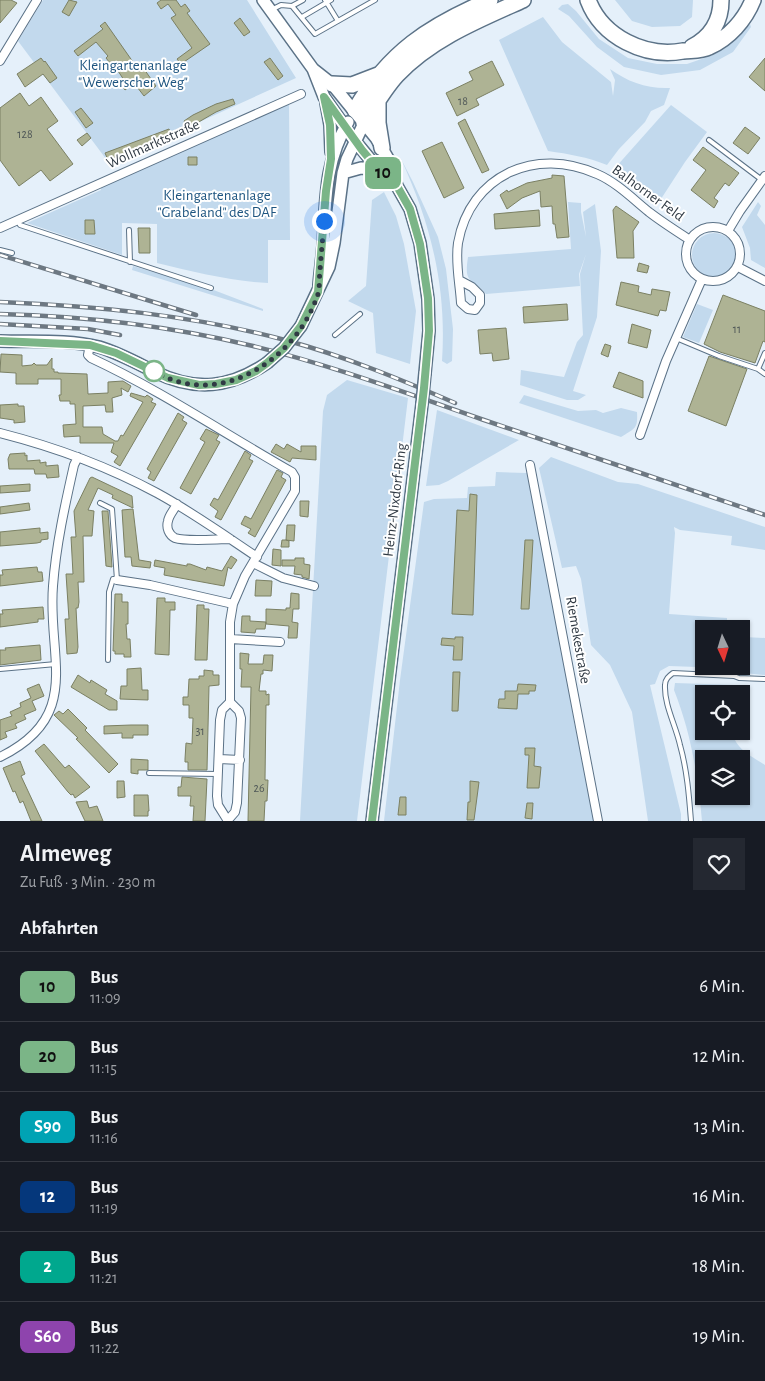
<!DOCTYPE html>
<html lang="de">
<head>
<meta charset="utf-8">
<style>
	:root { --surface:#171b24; --page:#242831; --text:#f1f3f6; --muted:#9ea1a6; --line:#363941 }
	body { margin:0; font-family:"Alegreya Sans",sans-serif; background:var(--page); color:var(--text); height:100vh; display:flex; flex-direction:column; font-size:19px; white-space:nowrap }
	* { box-sizing:border-box; margin:0 }
	p { font-size:16px; color:var(--muted) }
	.icon { flex:none; width:28px; height:28px; fill:none; stroke:currentColor; stroke-width:2; stroke-linecap:round; stroke-linejoin:round }
	.map { position:relative; height:821px; overflow:hidden }
	.drawer { display:flex; flex-direction:column; background:var(--surface); flex:1 }
	.drawer>* { flex:none }
	.badge { padding:0 10px; border-radius:8px; font-size:18px; line-height:32px }
	.needle { width:32px; rotate:176deg }
	.fabs { position:absolute; left:695px; top:620px; display:grid; gap:10px }
	.fabs a { display:grid; place-items:center; width:55px; height:55px; border-radius:0px; background:var(--surface); box-shadow:0 1px 4px #0004; font-size:25px }
	.you { position:absolute; width:25px; height:25px; margin:-12px; border:4px solid #fff; border-radius:50%; background:#1a73e8; box-shadow:0 0 0 8px #1a73e833 }
	.map>.badge { position:absolute; translate:-50% -50%; box-shadow:0 0 0 2px #fff }
	h2 { padding:0 20px; font-size:19px; line-height:45px }
	.round { display:grid; place-items:center; flex:none; width:52px; height:52px; border-radius:0px; background:var(--page) }
	.overview { display:flex; align-items:center; justify-content:space-between; height:85px; padding:0 20px }
	h1 { font-size:24px; font-weight:700; line-height:38px }
	ul { padding:0; list-style:none }
	li { display:flex; align-items:center; gap:15px; height:70px; padding:0 20px; border-top:1px solid var(--line) }
	li div { flex:1 }
	li b { display:block; font-size:19px }
	li em { font-style:normal }
	li .badge { min-width:55px; font-weight:700; text-align:center }
	.map>svg:first-child { display:block }
</style>
</head>
<body>
<div class="map">
<svg width="765" height="821" viewBox="0 0 765 821">
	<rect width="100%" height="100%" fill="#e5f0fa"/>
	<path fill="#c2d9ed" fill-rule="evenodd" d="M43,0H247L296,78L109,163L18,41Z
		M615,0H693L692,17L680,26L652,27L632,21Z
		M568,4L576,11L599,39L628,58L657,64H687L713,55L725,48L750,24L751,27L733,52L700,70L661,75L624,67L597,47L569,16L558,9L562,5Z
		M543,17L562,42L611,82L613,96L615,80L610,69C628,82 647,89 670,88L664,105L651,111L645,122L619,149L607,165C587,157 569,154 548,151L499,40Z
		M289,103L290,240H268V283C230,281 194,272 157,263V224L122,223V255L27,223L101,190V188L117,180Z
		M671,105L707,132L685,162L659,202L615,168Z
		M400,157L413,182L438,237L446,269L453,329L452,361L447,364L442,361C447,288 431,223 400,157Z
		M384,192L396,216L404,244L416,311L410,364L376,353L373,313L348,301L366,286L372,200Z
		M568,202L581,203V212L586,237L583,212L595,204L601,251L597,317L573,391L586,395L578,400H567L520,385L521,370L564,377L577,342L583,335L580,274L586,254L579,274L580,286L486,294C470,276 464,284 468,257L571,249Z
		M758,202L761,206L757,215L765,225V268L751,260L750,248L742,227Z
		M692 255a22 22 0 1 1 44 0a22 22 0 1 1-44 0Z
		M133,266L211,289L263,309V311L132,270Z
		M697,304L713,310L699,343L683,337Z
		M347,380L408,398L357,821H300L323,411L327,395Z
		M524,395L578,411L596,410L603,413L621,408L637,412C638,429 635,428 621,437L519,403Z
		M437,410L519,440L448,481L439,485L426,486Z
		M551,457L618,482L638,484L765,527V550L731,545L732,536L680,530L674,527L675,533L669,614L727,618V629H704V666H727L725,668L669,666L660,671L655,684L650,685L681,814V821H648L632,712L610,665L591,645L581,579L576,566L562,568L539,468Z
		M496,472L527,473L559,633L574,721L594,821H384L400,680L424,502L434,499L467,498L468,487L495,486Z
		M744,637L765,638V675L744,673L742,671Z
		M675,683L735,685V694H704V731H733C733,748 753,757 765,765V821H702C698,776 691,733 674,690ZM704,759H741V796H704Z"/>
	<path fill="#aeb394" stroke="#7b8063" d="M0,0H11L17,3L0,23Z
		M69,0L77,2L69,16L62,12Z
		M161,0H176L181,7L185,4L190,11L187,13L210,44L181,64L177,59L192,48L171,18L176,15L168,4L161,9L157,3Z
		M240,18L250,32L244,36L234,23Z
		M105,22L140,72L144,69L156,86L144,96L134,83L125,90L120,83L124,80L112,62L110,63L106,58L108,56L96,42L78,56L74,51L103,29L100,26Z
		M41,58L44,62L45,61L57,78L50,83L43,74L25,87L17,74Z
		M270,58L283,76L278,80L264,62Z
		M765,58V91L749,77Z
		M492,61L504,85L476,99L479,105L457,116L446,93L473,80L469,72Z
		M20,93L29,106L41,97L58,121L47,129L73,164L50,181L41,170L19,186L0,160V108Z
		M233,99L235,104L216,112L197,123L188,128L184,121L193,115L216,104Z
		M81,108L93,123L86,128L75,112Z
		M465,119L489,170L482,173L458,123Z
		M745,127L760,138L748,154L733,143Z
		M169,129L171,134L143,147L108,160L105,153Z
		M87,133L91,138L82,146L77,140Z
		M442,142L464,188L444,198L422,151Z
		M703,147L739,173L729,186L725,183L714,198L718,201L714,208L691,190L706,170L693,160Z
		M188,157H197V165H188Z
		M552,175L564,176L569,237L557,238L555,224H553L552,206L541,207L540,191L522,198L507,209L500,195L507,190L508,192L527,183L552,178Z
		M616,206L639,222L633,231L634,258H617L613,210Z
		M539,210L540,226L495,229L494,214Z
		M85,220H94L95,234H85Z
		M138,228H150V253H139Z
		M639,263L649,266L647,273L637,271Z
		M621,282L639,286L638,292L651,295L652,289L670,292L666,311L660,310L658,316L616,305Z
		M723,295L765,311V342L763,341L755,363L720,352L704,344Z
		M567,304L568,320L524,323L523,307Z
		M632,324L651,330L647,348L628,343Z
		M506,328L509,359L493,361L492,353L480,354L478,330Z
		M605,344L611,346L608,357L601,354Z
		M1,354L22,355V366L32,365L34,363L36,365H47L52,358V369H54V372H58V373L87,374L88,394L108,393V382L123,381L131,386L128,392L121,388L122,395L112,398L113,412H106L105,405L83,406V427H102L103,434L115,441H118L121,435L123,436L143,402L130,396L131,393L145,397L147,395L153,399L151,402L156,404L120,466L114,462L118,456L111,452L114,443H80V436L64,437L63,425L76,424L75,404H70V401H60L59,395H61V379H38V384H16V373L0,372Z
		M709,356L747,369L726,426L688,411Z
		M619,372L643,381V398L613,387Z
		M18,404V406H24L25,422L14,423V420L0,418V405Z
		M178,413L184,417L182,420L187,423L154,481L148,478L151,472L147,469Z
		M206,429L219,435L216,440L220,442L191,494L180,488L205,442L200,439Z
		M276,444L284,449L287,444L301,452V446H316V460L292,458L290,462L271,452Z
		M245,451L251,455L249,459L253,461L221,520L215,517L218,511L210,505L214,498L218,500Z
		M25,453V456L27,455V461L40,460V463L46,462V466L58,465L59,477L47,478L46,474H35L34,469H9L8,459L10,454Z
		M277,470L283,473L281,477L286,480L255,537L248,533L251,529L241,524L245,516L251,519Z
		M92,477L132,496L133,508L112,498L113,495L98,488L88,510L94,511L92,536H83L84,582H78L79,602L78,608H76L78,647L77,653L67,654L65,619H69L66,574H73L71,537H76L74,511L90,478Z
		M30,484V491L0,493V486Z
		M470,494L477,495L473,615L452,614L457,510L469,511Z
		M300,501H309L308,517L300,516Z
		M29,503L30,510L0,514V507Z
		M133,509L139,560L151,562L150,568L132,566L131,557H125L122,510Z
		M102,511H108L112,567L106,566Z
		M287,525H295L294,541L286,540L289,541V547H281L282,540H286Z
		M40,528V533L48,532V539L41,540V542L37,543L0,546V532Z
		M525,540H533L529,609H521Z
		M273,549L281,550V566L272,565Z
		M231,556L237,560L231,569L228,567L224,586L164,575L165,568L154,566L155,560L187,566V564H190L206,570L207,567L222,571Z
		M295,558H304V564L310,565L309,579L302,577V575L294,574L295,566H282V560H295Z
		M37,567L38,572H42L43,581L0,586V575H3L2,570Z
		M256,580L272,581L271,596H255Z
		M291,593L299,594V609H293L292,622L298,623L297,638H288L289,626L266,624V609L286,610V608H290Z
		M115,594H122V602H128V624H126L127,639H130L131,657H124V654H115V651H113Z
		M157,598H165V602H175V610H170L169,655L155,654Z
		M197,605H204V609H209L207,660H195Z
		M43,607L44,619H38V622L0,627V614H3L2,610Z
		M242,616H250V621L266,622L265,629H256L255,633L241,632Z
		M455,637H463L462,660H453L454,646L441,645L442,638L455,639Z
		M40,645L41,660L0,665V650H6L5,648Z
		M240,653L249,654L248,664H263L264,655H273L272,671L263,670V674H261L259,691H266V695L269,694V705H266L265,780H268L267,801H265L264,821H248L251,687H241L242,669H240Z
		M141,668L142,690H148V700L120,699L121,686H127V669Z
		M204,670L213,671V675H219V685L209,686L207,770H188V762H185V759L186,743L192,744L193,718H189V705H183V697H188L189,679H199V676H204Z
		M453,672H460L458,711H452Z
		M78,675L90,683L91,680L107,690L105,694L117,701V710H109L71,687Z
		M39,684L44,696L32,701L36,710L24,715L26,719L15,724L17,728L5,732L7,737L0,740V720L12,716L10,712L21,707L20,703L31,698L27,689Z
		M518,684L536,685L535,691H529V694H518L517,709L498,708L499,699H505V691H517Z
		M68,709L87,728L85,730L118,764L109,773L76,739L78,738L54,715L59,711L63,714Z
		M131,725H148V735H133V738H122V733L104,734V726Z
		M44,744L65,768L69,765L90,787L75,798L73,794L71,795L68,792L35,751Z
		M525,748H535L534,766L541,767L539,788H527L529,755H525Z
		M131,759L148,760V770H138V774L131,773Z
		M20,761L25,774L21,776L42,821H31L23,801L20,803L15,791L13,792L3,768Z
		M182,777L207,779L205,821H193L194,806H190L191,796H178V787H181Z
		M117,781H124L125,797L117,798Z
		M470,781L479,782L474,820H467L468,802H470Z
		M134,795H148L149,811H148V816H134Z
		M400,797H406V815H398Z
		M87,801L89,808L97,806L103,821H85L76,802Z
		M527,803H533L532,819L525,818Z"/>
	<g fill="none" stroke-linecap="round" stroke-linejoin="round">
		<defs>
			<path id="lane" d="M325,0L338,21
				M292,6L303,0
				M273,9L281,5L292,6L315,34L375,0
				M302,17L331,0
				M709,140L762,180
				M17,220L20,225L211,288
				M129,230L130,262
				M0,250L12,253
				M335,335L360,314
				M676,338L719,356L758,369L765,374
				M758,369L765,353
				M100,503L112,509L117,580L113,579L109,592L108,660
				M0,669L56,664
				M734,676L739,678L765,679
				M149,773L218,774
				M691,821C689,795 687,770 680,745C676,726 664,705 665,685C665,679 669,676 673,673L734,676V666"/>
			<path id="street" d="M0,61L37,0
				M686 254a27 27 0 1 1 54 0a27 27 0 1 1-54 0Z
				M0,228L301,94
				M728,231L740,211L765,176
				M738,267L765,281
				M459,280L472,287L480,295V303L475,310L468,309L461,303C460,284 455,263 458,243C470,175 536,146 597,174C616,182 633,199 649,212C662,222 676,231 690,240
				M90,345L88,355L91,358C160,390 225,434 292,472L295,477V491L245,576L233,604L230,622V702L222,710L220,720L217,796L218,805L228,821
				M0,433C55,447 107,466 157,493C192,512 224,535 257,557
				M640,435L666,361L702,279
				M530,465L598,821
				M177,504C174,510 169,515 168,521C166,528 169,535 175,538C187,542 217,539 230,539
				M253,563L283,578L314,586
				M117,580L150,585L233,604
				M230,639L280,642
				M0,757C84,716 47,657 53,586C56,545 65,505 74,465L78,457
				M219,759L240,760
				M228,820L235,812L237,803L241,718L239,711L230,702"/>
			<path id="secondary" d="M263,0L313,69L324,97L355,141L378,169L395,184
				M313,69L332,84L376,138L390,162L397,186L410,209L420,243L428,299L429,331L425,373
				M326,103L330,125L331,152
				M343,173L361,168L378,169
				M319,285C320,272 322,259 323,246C326,201 324,163 348,122
				M301,326L329,267L334,243L343,173L347,159L364,123
				M0,341C32,342 68,339 99,347C119,353 137,363 155,372C196,392 230,388 267,363
				M372,821L422,404"/>
			<path id="highway" d="M588,0C602,37 645,58 683,51C692,50 701,51 709,47C729,38 745,20 753,0
				M692,47C711,37 721,21 721,0
				M332,84L352,85L378,75
				M378,101V123L382,148
				M355,110C389,52 429,26 490,0
				M364,123C374,107 384,89 397,75C431,39 478,20 523,0"/>
		</defs>
		<use href="#lane" stroke="#5b7287" stroke-width="6"/>
		<use href="#street" stroke="#5b7287" stroke-width="10"/>
		<use href="#secondary" stroke="#5b7287" stroke-width="14"/>
		<use href="#highway" stroke="#5b7287" stroke-width="18"/>
		<use href="#lane" stroke="#fff" stroke-width="4"/>
		<use href="#street" stroke="#fff" stroke-width="8"/>
		<use href="#secondary" stroke="#fff" stroke-width="11"/>
		<use href="#highway" stroke="#fff" stroke-width="15"/>
		<defs>
			<path id="rail" d="M0,255L196,315
				M0,302C96,306 192,315 285,340C344,356 400,379 455,403
				M0,314C85,316 170,326 253,346C331,365 406,393 481,419C576,451 670,483 765,515
				M0,324L88,329L120,335"/>
		</defs>
		<use href="#rail" stroke="#6d7882" stroke-width="4.5"/>
		<use href="#rail" stroke="#fff" stroke-width="2.5" stroke-dasharray="8" stroke-linecap="butt"/>
		<defs>
			<path id="secondary-bridge" d="M267,363L284,348L301,326
				M422,404L425,373"/>
		</defs>
		<use href="#secondary-bridge" stroke="#5b7287" stroke-width="14" stroke-linecap="butt"/>
		<use href="#secondary-bridge" stroke="#fff" stroke-width="11"/>
	</g>
	<g fill="none" stroke-linecap="round" stroke-linejoin="round">
		<defs>
			<path id="line" d="M0,341L90,345L116,353L168,378L199,385L216,384L236,380L256,371L267,363L284,348L301,326L318,292L326,191L331,159L330,125L324,97L362,150L378,169L397,186L410,209L420,244L428,298L429,331L424,388L372,821"/>
		</defs>
		<use href="#line" stroke="#fff" stroke-width="11"/>
		<use href="#line" stroke="#7bb587" stroke-width="8"/>
		<path stroke="#303a44" stroke-width="5" stroke-dasharray="0 9" d="M154,371C219,411 297,359 318,294C320,287 319,278 320,271C321,254 323,238 324,221"/>
	</g>
	<circle fill="#fff" stroke="#7bb587" stroke-width="2.5" cx="154" cy="371" r="10"/>
	<g text-anchor="middle" dominant-baseline="central" stroke-width="4" stroke-linejoin="round" paint-order="stroke">
		<g font-size="12" fill="#505858">
			<text x="463" y="101">18</text>
			<text x="25" y="134">128</text>
			<text x="737" y="329">11</text>
			<text x="200" y="731">31</text>
			<text x="259" y="788">26</text>
		</g>
		<g font-size="15" fill="#1e5580" stroke="#fff">
			<text x="133" y="65">Kleingartenanlage<tspan x="133" dy="17">"Wewerscher Weg"</tspan></text>
			<text x="217" y="195">Kleingartenanlage<tspan x="217" dy="17">"Grabeland" des DAF</tspan></text>
		</g>
		<g font-size="15" fill="#303a44" stroke="#fff">
			<text transform="translate(153 144) rotate(-24)">Wollmarktstraße</text>
			<text transform="translate(648 193) rotate(36)">Balhorner Feld</text>
			<text transform="translate(395 500) rotate(-83)">Heinz-Nixdorf-Ring</text>
			<text transform="translate(578 640) rotate(80)">Riemekestraße</text>
		</g>
	</g>
</svg>
<div class="fabs">
<a><svg class="needle" viewBox="-14 -14 28 28"><path d="M0-13l5 13h-10z" fill="#e53935"/><path d="M0 13l5-13h-10z" fill="#9ea1a6"/></svg></a>
<a><svg class="icon" aria-label="locate" viewBox="0 0 24 24"><circle cx="12" cy="12" r="6"/><path d="M12 2v4M12 18v4M2 12h4M18 12h4"/></svg></a>
<a><svg class="icon" aria-label="layers" viewBox="0 0 24 24"><path d="M12 4l9 5-9 5-9-5zM3 14l9 5 9-5"/></svg></a>
</div>
<div class="you" style="left:324px;top:221px"></div>
<b class="badge" style="left:383px;top:173px;background:#7bb587;color:#111">10</b>
</div>
<section class="drawer">
<div class="overview"><div><h1>Almeweg</h1><p>Zu Fuß · 3 Min. · 230 m</p></div><a class="round"><svg class="icon" aria-label="heart" viewBox="0 0 24 24"><path d="M12 20l-8-8c-3-5 5-10 8-4 3-6 11-1 8 4z"/></svg></a></div>
<h2>Abfahrten</h2>
<ul>
<li><span class="badge" style="background:#7bb587;color:#111">10</span><div><b>Bus</b><p>11:09</p></div><em>6 Min.</em></li>
<li><span class="badge" style="background:#7bb587;color:#111">20</span><div><b>Bus</b><p>11:15</p></div><em>12 Min.</em></li>
<li><span class="badge" style="background:#00a3b4;color:#fff">S90</span><div><b>Bus</b><p>11:16</p></div><em>13 Min.</em></li>
<li><span class="badge" style="background:#05377b;color:#fff">12</span><div><b>Bus</b><p>11:19</p></div><em>16 Min.</em></li>
<li><span class="badge" style="background:#00a88e;color:#fff">2</span><div><b>Bus</b><p>11:21</p></div><em>18 Min.</em></li>
<li><span class="badge" style="background:#8e44ad;color:#fff">S60</span><div><b>Bus</b><p>11:22</p></div><em>19 Min.</em></li>
</ul>
</section>
</body>
</html>
